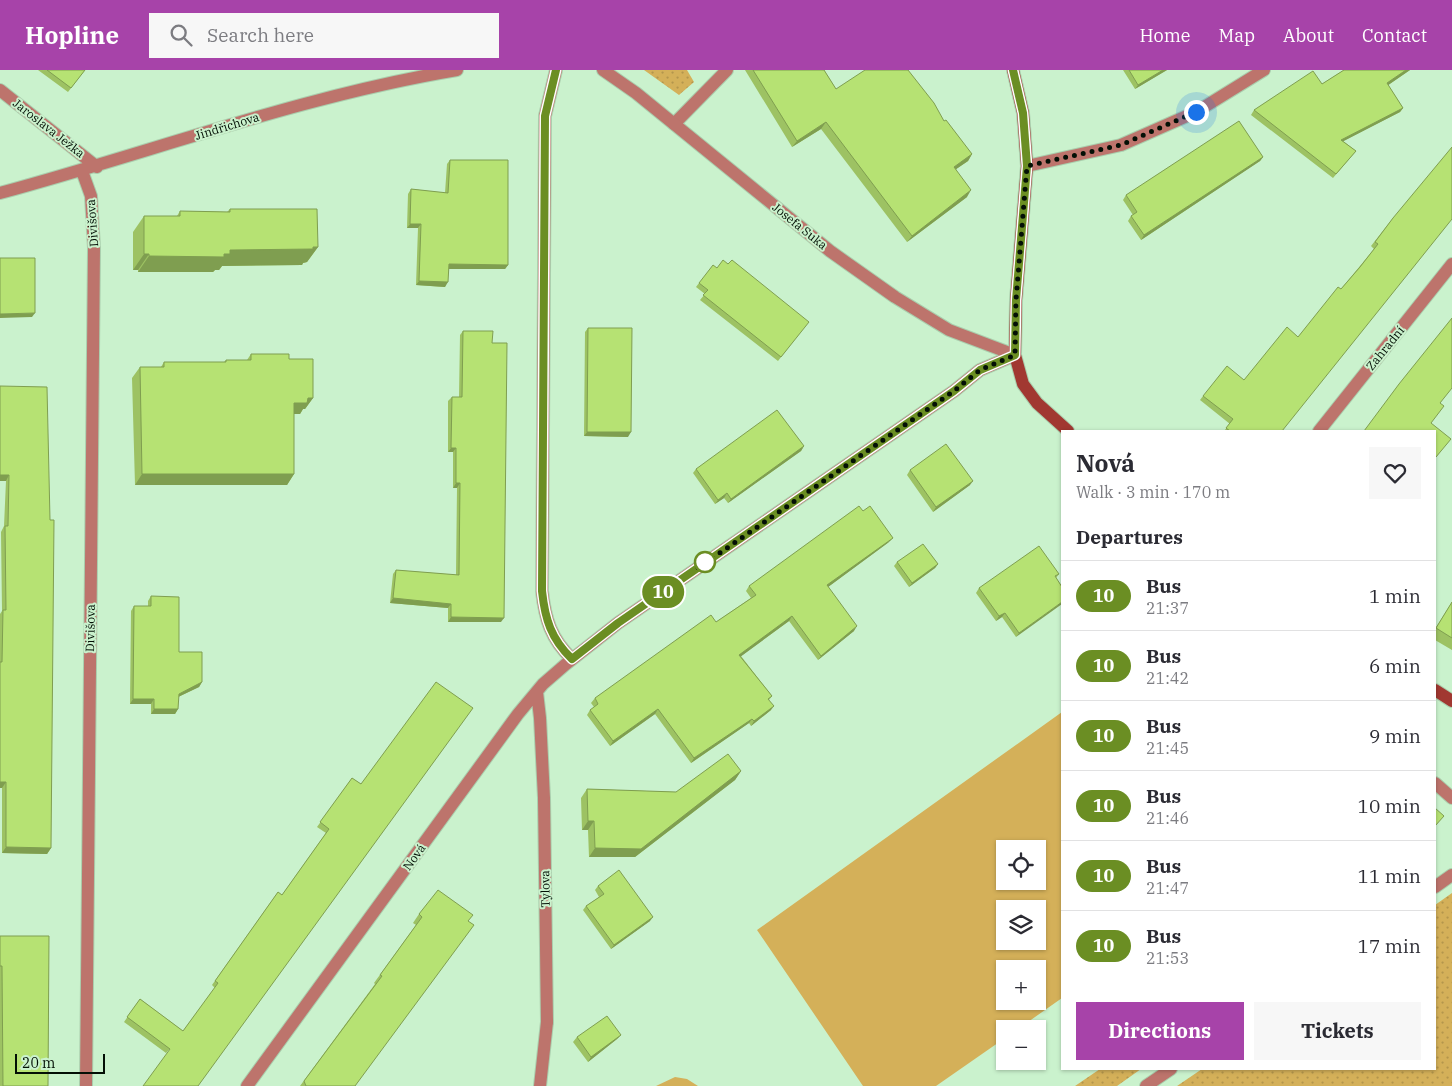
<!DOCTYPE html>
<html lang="en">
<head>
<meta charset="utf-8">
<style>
	:root { --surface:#fff; --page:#f7f7f7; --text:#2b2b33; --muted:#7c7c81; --line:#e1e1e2; --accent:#a743a9 }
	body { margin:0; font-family:"IBM Plex Serif",serif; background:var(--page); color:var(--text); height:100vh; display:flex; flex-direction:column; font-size:19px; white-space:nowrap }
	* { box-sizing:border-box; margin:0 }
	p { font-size:16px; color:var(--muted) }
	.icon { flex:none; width:28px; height:28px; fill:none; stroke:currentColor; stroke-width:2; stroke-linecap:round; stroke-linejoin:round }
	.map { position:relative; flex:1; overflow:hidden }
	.details { position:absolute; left:1061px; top:360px; width:375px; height:640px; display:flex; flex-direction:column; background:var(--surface); border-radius:0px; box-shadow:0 1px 4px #0004 }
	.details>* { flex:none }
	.badge { padding:0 10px; border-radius:16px; font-size:18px; line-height:32px }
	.fabs { position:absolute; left:996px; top:770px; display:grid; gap:10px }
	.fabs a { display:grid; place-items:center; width:50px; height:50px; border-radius:0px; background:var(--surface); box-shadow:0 1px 4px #0004; font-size:25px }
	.scale { position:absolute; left:15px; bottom:12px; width:90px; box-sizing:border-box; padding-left:5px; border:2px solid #030f05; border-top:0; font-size:14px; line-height:18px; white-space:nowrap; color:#030f05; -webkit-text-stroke:4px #caf2cd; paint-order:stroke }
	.you { position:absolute; width:25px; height:25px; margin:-12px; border:4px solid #fff; border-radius:50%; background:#1a73e8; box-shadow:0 0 0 8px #1a73e833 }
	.map>.badge { position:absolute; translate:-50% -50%; box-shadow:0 0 0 2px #fff }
	h2 { padding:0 15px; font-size:19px; line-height:45px }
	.round { display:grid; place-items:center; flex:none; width:52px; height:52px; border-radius:0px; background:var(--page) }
	.head { display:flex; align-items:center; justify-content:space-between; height:85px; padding:0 15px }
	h1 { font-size:24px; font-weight:700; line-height:38px }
	.action { display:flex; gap:10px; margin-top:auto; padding:10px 15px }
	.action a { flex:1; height:58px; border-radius:0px; background:var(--accent); color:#fff; font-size:20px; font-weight:700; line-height:58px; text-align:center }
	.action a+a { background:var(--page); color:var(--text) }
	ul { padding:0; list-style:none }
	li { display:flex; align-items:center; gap:15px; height:70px; padding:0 15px; border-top:1px solid var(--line) }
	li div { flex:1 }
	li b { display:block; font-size:19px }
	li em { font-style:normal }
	li .badge { min-width:55px; font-weight:700; text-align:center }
	header { display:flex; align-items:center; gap:30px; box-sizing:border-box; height:70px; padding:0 25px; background:var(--accent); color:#fff }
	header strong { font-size:24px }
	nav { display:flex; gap:28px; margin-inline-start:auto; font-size:18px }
	.search { width:350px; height:45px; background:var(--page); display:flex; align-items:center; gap:12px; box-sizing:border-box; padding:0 18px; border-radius:0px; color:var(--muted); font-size:19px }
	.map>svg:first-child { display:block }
</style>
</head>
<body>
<header>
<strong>Hopline</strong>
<div class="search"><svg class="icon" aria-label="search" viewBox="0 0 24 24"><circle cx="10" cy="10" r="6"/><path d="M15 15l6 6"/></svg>Search here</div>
<nav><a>Home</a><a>Map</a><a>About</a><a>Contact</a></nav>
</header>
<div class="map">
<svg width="1452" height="1016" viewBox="0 0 1452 1016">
	<defs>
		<pattern id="grass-dots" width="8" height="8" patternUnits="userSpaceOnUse" patternTransform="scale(1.25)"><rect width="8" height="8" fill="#d4b059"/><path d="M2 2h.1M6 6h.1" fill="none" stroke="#b4964c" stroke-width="1.8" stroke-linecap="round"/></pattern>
	</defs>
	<rect width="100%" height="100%" fill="#caf2cd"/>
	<path fill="url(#grass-dots)" d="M644,0H687L694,12L679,25Z
		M1452,823V1016H1177L1202,999H1435V835Z
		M1100,999H1141L1117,1016H1075Z"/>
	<path fill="#d4b059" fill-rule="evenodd" d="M1062,642V928L1018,959H1005V968L936,1016H863L757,860ZM1005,779H1038V811H1005ZM1005,839H1038V871H1005ZM1005,899H1038V931H1005Z
		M675,1007L687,1009L698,1016H656Z"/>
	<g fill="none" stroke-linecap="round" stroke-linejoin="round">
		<defs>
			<path id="lane" d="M674,54L727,0
				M1435,713L1452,728
				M540,1016L547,952"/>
			<path id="street" d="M556,0L545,46L542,521C545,549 551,569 572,589
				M603,0L636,23L830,181L895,227L949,260L1015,285
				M0,20L97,97
				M1027,96L1121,75L1196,42L1264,0
				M82,101L91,126L94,178L86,1016
				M0,123C152,82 301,26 457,0
				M1319,361L1452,194
				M537,622L540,648L544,728L547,952
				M1435,817L1452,805
				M247,1016L518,644L543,614L566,594L618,553L954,321L980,300L1015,285
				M1146,1016L1171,999"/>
			<path id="secondary" d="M1013,0L1023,43L1027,96L1016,230L1015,285L1023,314L1037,333L1068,361
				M1435,620L1452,631"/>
		</defs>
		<use href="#lane" stroke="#aacead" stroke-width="14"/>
		<use href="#street" stroke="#aacead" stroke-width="14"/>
		<use href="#secondary" stroke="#aacead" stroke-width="14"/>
		<use href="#lane" stroke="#bd746c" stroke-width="12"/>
		<use href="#street" stroke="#bd746c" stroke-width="12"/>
		<use href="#secondary" stroke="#a13831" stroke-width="12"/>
	</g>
	<path fill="#9dc263" d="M38,0H85L68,22Z
		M745,0H824L836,19L944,51L972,84L968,91L956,99L967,127L907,172L821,59L792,77Z
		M1123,0H1167L1135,19Z
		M1344,0H1410L1388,15L1403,38L1400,42L1343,71L1356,81L1333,108L1251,45L1254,40L1322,14Z
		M1263,87L1260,91L1141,170L1128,151L1131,146L1133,145L1123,130L1126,125Z
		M450,90L508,195L505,199H449L445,217L416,215L418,158H407L408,124L411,119L445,123L447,94Z
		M230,139L318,177L307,192L303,193L302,195L222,196L219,200H215L213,202H138V200H133V162L144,146H177L180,141L227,142Z
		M1393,148L1282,361H1224L1230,354L1200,330L1203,326L1244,310L1298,267L1341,219L1374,179L1371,176Z
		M699,213L805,256L778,291L700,230L705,224L696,217Z
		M588,258L628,367L584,366L585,262Z
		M463,261L492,273L501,552H448V538L390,533L393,504L396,500L456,505L457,418H453V382H448V331L452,327H459L460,265Z
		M251,284L289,289L313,328L305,339H303L300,344H294V404L287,415H135L132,308L140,297H161L164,292H224L226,290H247Z
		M0,316L51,778L47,784L2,783V718H0V544L2,541L1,462L4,456L6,411H0Z
		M804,376L801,381L728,433L724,428L715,434L693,403L696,399Z
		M910,400L970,415L933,442L907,405Z
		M889,472L828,517L854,561L818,590L789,551L741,586L772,626L769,630L771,640L751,656L749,653L691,693L655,644L610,676L587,645L590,640L594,637L591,633L595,628L716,552L751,528L746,521L749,516Z
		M897,492L938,494L935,498L909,517L894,496Z
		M1059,504L1056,508L1062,517L1016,567L1002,547L996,551L976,523L979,518Z
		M151,526L179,582L202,612L199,617L178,627V639L175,644H151V634H130L131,541L134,536H148V531Z
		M1452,532V580L1435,570V559Z
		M473,638L166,983L124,952L140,929L183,961L215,918L212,915L278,822L282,825L326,763L317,757L352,708L361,714Z
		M741,701L735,710L635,787H589L588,760H582L581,728L587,719L676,722Z
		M598,816L650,851L611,879L583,840L586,836L599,827L595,820Z
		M419,844L469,851L355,1016H300L375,914L374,913L416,855L413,853Z
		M0,866L48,1016H0Z
		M621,965L617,969L588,992L573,972L577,967Z"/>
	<path fill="#7f9e50" d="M1163,0H1167L1135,19L1138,15Z
		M1406,0H1410L1384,18L1387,13Z
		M1403,38L1400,42L1338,74L1341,70Z
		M826,52L821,59L792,77L797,71Z
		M972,84L968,91L949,104L954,97Z
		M1263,87L1260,91L1141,170L1144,165Z
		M971,120L967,127L907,172L912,166Z
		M410,154H421L418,158H407Z
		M318,177L307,192L303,193L302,195L222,196L219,200H215L213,202H138L149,186L224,184L230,180Z
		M144,184H149L138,200H133Z
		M449,194L508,195L505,199H446Z
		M419,211L448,212L445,217L416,215Z
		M35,243L32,247L0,248V244Z
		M308,328H313L305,339H303L300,344H287L294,333Z
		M587,362H631L628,367L584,366Z
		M804,376L801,381L728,433L731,429Z
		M451,378H456L453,382H448Z
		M142,404H294L287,415H135Z
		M0,405H9L6,411H0Z
		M973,411L970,415L933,442L936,437Z
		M456,413H460L457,418H453Z
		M727,423L724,428L715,434L718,430Z
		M893,468L889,472L824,520L827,515Z
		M938,494L935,498L909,517L912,513Z
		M393,528L451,534L448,538L390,533Z
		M1062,532V534L1016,567L1019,563Z
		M1005,543L1002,547L996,551L999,546Z
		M792,546L789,551L736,590L739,585Z
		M451,547L504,548L501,552H448Z
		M857,556L854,561L818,590L821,586Z
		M202,612L199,617L176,628L179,624Z
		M133,629H154L151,634H130Z
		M774,636L771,640L751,656L754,651Z
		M154,639H178L175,644H151Z
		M658,639L655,644L610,676L613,671Z
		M752,649L749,653L691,693L694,688Z
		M741,701L735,710L635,787H589L595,778Z
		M0,712H6L2,718H0Z
		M588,751H594L588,760H582Z
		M6,777L51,778L47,784L2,783Z
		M653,847L650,851L611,879L614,875Z
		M621,965L617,969L588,992L591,987Z"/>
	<path fill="#b6e273" stroke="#7f9e50" d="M47,0H85L71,18Z
		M753,0H824L836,19L865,0H908L934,33L944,51L946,50L972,84L954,97L971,120L912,166L826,52L797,71Z
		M1129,0H1163L1138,15Z
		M1344,0H1406L1387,13L1403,38L1341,70L1356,81L1336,104L1254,40L1313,1L1322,14Z
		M1239,51L1263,87L1144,165L1131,146L1137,142L1126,125Z
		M1452,77V149L1282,361H1230L1226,358L1233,349L1203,326L1227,296L1244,310L1287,257L1298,267L1338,217L1341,219L1360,197L1378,174L1375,172L1393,148Z
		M450,90H508V195L449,194L448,212L419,211L421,154H410L411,119L448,123Z
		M230,139H317L318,177H313V179L230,180V184H224V187L149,186V184H144V146H180V141L230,142Z
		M0,188H35V243L0,244Z
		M723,190L728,194L732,190L809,252L781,287L703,225L708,220L699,213L713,195L717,198Z
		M1452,248V318L1440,333L1444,336L1431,353L1451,369L1436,387L1435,386V361H1364L1399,314Z
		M588,258H632L631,362H587Z
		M463,261H493L492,273H507L504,548L451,547V534L393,528L396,500L459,505L460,413H456V378H451L452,327H462Z
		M251,284H289V289H313V328H308L307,333H294V404H142L140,297H164V292H226V290H251Z
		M0,316L47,317L50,450H54L51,778L6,777V712H0V592H2L3,540H6L5,456H8L9,405H0Z
		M777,340L804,376L731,429L727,423L718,430L696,399Z
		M946,374L973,411L936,437L910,400Z
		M859,436L863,441L870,436L893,468L827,515L857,556L821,586L792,546L739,585L772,626L768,629L774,636L754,651L752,649L694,688L658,639L613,671L590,640L598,634L595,628L711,545L716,552L756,525L749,516Z
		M923,474L938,494L912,513L897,492Z
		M1039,476L1059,504L1055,506L1062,517V532L1019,563L1005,543L999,546L979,518Z
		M151,526L179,527V582H202V612L179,624L178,639H154V629H133L134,536H151Z
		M1452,532V568L1436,558Z
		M436,612L473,638L198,1016H143L170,979L127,947L140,929L183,961L218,913L215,911L278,822L282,825L329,759L320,752L352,708L361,714Z
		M728,684L741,701L641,779L595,778L594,751H588L587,719L676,722Z
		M1435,738L1444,746L1435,756Z
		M619,800L653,847L614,875L586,836L604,824L598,816Z
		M438,820L473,845L468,851L474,855L355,1016H306L304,1011L382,906L380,905L422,847L419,844Z
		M0,866H49L48,1016H3L2,896H0Z
		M607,946L621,965L591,987L577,967Z"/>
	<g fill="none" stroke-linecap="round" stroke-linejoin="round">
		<defs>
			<path id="line" d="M556,0L545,46L542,521C545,549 551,569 572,589L618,553L954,321L980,300L1015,285L1016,230L1027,96L1023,43L1013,0"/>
		</defs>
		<use href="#line" stroke="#fff" stroke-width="11"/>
		<use href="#line" stroke="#6b8e23" stroke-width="8"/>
		<path stroke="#030f05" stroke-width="5" stroke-dasharray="0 9" d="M705,492L698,498L954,321L980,300L1015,285L1016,230L1027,96L1121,75L1196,42"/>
	</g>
	<circle fill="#fff" stroke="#6b8e23" stroke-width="2.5" cx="705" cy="492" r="10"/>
	<g text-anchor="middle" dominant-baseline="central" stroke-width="4" stroke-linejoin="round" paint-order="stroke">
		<g font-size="12" fill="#030f05" stroke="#caf2cd">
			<text transform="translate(227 56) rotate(-17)">Jindřichova</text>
			<text transform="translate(49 58) rotate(38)">Jaroslava Ježka</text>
			<text transform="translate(92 153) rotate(-94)">Divišova</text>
			<text transform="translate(800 156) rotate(39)">Josefa Suka</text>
			<text transform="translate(1385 278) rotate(-51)">Zahradní</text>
			<text transform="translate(90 558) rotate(-89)">Divišova</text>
			<text transform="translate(414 787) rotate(-54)">Nová</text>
			<text transform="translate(545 819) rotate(-91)">Tylova</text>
		</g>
	</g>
</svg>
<div class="fabs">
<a><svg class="icon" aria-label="locate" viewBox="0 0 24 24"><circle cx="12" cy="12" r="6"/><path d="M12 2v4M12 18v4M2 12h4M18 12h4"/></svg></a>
<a><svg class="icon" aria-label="layers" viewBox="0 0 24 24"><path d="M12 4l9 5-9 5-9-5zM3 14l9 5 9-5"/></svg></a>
<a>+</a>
<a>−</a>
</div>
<div class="scale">20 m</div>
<div class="you" style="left:1196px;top:42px"></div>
<b class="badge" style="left:663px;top:522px;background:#6b8e23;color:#fff">10</b>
<section class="details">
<div class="head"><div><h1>Nová</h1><p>Walk · 3 min · 170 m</p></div><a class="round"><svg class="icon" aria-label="heart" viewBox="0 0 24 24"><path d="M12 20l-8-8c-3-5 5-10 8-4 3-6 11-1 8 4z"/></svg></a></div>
<h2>Departures</h2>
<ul>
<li><span class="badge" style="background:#6b8e23;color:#fff">10</span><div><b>Bus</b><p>21:37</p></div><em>1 min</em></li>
<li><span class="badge" style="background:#6b8e23;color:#fff">10</span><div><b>Bus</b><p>21:42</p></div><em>6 min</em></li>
<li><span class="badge" style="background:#6b8e23;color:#fff">10</span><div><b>Bus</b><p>21:45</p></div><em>9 min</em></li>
<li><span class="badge" style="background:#6b8e23;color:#fff">10</span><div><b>Bus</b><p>21:46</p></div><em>10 min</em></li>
<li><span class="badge" style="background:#6b8e23;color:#fff">10</span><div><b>Bus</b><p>21:47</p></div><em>11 min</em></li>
<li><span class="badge" style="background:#6b8e23;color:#fff">10</span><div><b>Bus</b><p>21:53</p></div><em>17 min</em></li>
</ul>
<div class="action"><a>Directions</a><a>Tickets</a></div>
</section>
</div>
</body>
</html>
